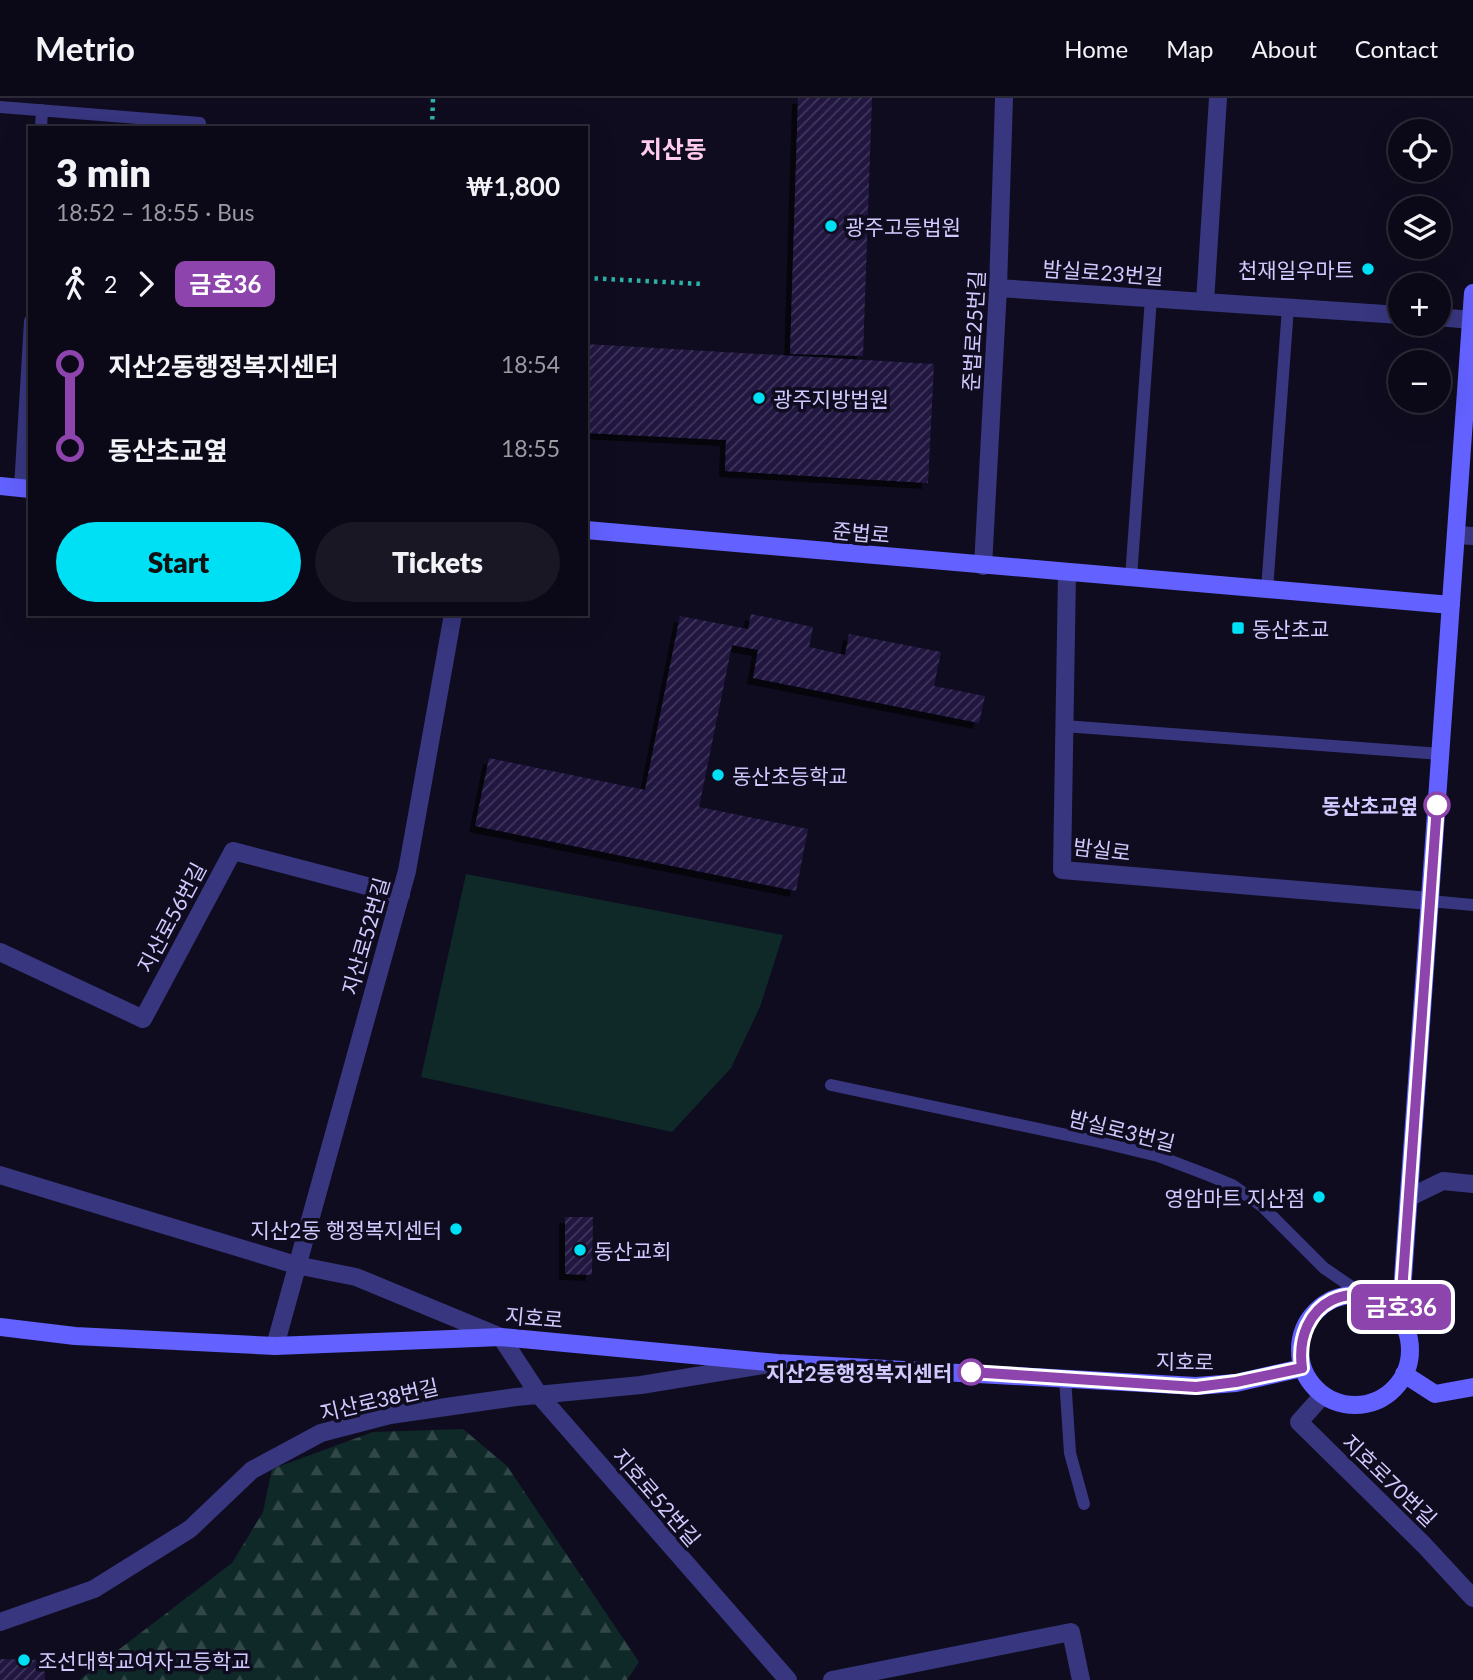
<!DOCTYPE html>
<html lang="en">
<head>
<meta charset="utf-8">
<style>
	:root { --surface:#0b0917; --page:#191724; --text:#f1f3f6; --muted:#9a9aa1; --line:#2b2a36; --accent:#00e0f5 }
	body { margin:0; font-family:Lato,"Noto Sans KR",sans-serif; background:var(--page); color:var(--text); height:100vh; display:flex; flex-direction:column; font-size:26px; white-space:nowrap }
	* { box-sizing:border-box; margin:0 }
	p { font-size:23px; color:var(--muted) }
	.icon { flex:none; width:38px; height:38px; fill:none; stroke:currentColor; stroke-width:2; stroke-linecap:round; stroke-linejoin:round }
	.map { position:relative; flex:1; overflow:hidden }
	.drawer { position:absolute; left:28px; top:28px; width:560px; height:490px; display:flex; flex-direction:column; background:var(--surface); border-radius:0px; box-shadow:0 7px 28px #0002,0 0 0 2px var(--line) }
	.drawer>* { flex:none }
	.badge { padding:0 14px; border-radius:10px; font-size:24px; line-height:46px }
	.buttons { position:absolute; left:1388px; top:21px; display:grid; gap:14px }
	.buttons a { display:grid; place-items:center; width:63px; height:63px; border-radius:50%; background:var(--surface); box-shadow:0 7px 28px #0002,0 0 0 2px var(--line); font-size:35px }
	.map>.badge { position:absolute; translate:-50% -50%; box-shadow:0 0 0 4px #fff }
	.legs { display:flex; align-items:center; gap:10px; height:77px; padding:0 28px; font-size:23px }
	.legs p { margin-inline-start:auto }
	.headline { display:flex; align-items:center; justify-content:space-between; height:119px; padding:0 28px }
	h1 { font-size:38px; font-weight:800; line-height:52px }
	.action { display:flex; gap:14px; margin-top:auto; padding:14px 28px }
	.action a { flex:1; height:80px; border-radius:42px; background:var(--accent); color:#111; font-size:28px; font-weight:800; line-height:80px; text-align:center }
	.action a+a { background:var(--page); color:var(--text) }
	ul { padding:0 28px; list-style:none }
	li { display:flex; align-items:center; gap:24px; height:84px; font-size:26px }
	li i { display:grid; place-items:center; width:10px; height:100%; margin:0 9px; background:currentColor }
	li i::after { content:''; width:18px; height:18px; margin:-9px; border:5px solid; border-radius:50%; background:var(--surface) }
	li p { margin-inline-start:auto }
	li:first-child i { background:linear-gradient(#0000 50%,currentColor 0) }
	li:last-child i { background:linear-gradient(currentColor 50%,#0000 0) }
	header { display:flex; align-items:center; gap:42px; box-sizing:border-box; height:98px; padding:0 35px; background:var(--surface); border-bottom:2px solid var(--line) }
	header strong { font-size:33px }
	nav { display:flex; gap:38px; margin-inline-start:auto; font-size:24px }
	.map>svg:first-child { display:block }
</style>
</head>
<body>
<header>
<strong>Metrio</strong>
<nav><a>Home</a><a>Map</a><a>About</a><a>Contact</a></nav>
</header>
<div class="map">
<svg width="1473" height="1582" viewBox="0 0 1473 1582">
	<defs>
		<pattern id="forest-firs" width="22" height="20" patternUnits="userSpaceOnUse" patternTransform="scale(1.75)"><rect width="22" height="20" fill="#0f2928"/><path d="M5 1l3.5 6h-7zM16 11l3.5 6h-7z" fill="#314748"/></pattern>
		<pattern id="building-hatch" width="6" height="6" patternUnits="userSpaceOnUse" patternTransform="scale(1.75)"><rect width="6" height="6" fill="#201840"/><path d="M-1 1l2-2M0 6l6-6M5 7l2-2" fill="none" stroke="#3f385d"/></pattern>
		<filter id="shadow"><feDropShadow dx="-6" dy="6" stdDeviation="0" flood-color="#0009"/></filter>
	</defs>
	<rect width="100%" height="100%" fill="#0f0c1f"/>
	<path fill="#0f2928" d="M466,776L783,837L760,909L731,970L672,1034L421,979Z"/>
	<path fill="url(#forest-firs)" d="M463,1331L507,1368L639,1564L627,1582H79L232,1465L263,1414L272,1371L373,1334Z"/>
	<path fill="url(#building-hatch)" filter="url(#shadow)" d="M798,0H872L863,258L790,256Z
		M586,246L934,266L928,385L725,373L726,342L586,335Z
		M751,516L813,529L809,549L845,557L849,536L941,554L934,588L985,598L979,625L753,580L758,552L732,547L699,709L808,731L796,793L475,728L489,660L645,692L680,518L748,531Z
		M565,1119H593L592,1177L565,1176Z
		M0,1561L45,1562V1582H0Z"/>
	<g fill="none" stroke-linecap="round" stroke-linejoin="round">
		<path stroke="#2cb1a8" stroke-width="4.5" stroke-dasharray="3.5 5" stroke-linecap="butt" d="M432,30L433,0
			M586,180L703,186"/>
		<path stroke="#38367f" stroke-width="12" d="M0,9L200,25V30
			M41,30L42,12
			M20,390L30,223
			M1131,480L1151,200
			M1267,491L1288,210
			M1064,628L1441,656
			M1430,803L1473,807
			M831,987L1100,1044L1158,1058L1208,1077L1232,1087L1262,1108L1324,1170L1365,1198
			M1065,1280L1070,1355L1084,1406"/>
		<path stroke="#38367f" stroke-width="18" d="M998,190L1400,217
			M1205,204L1218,0
			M1438,219L1471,222
			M1456,437L1473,438
			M983,468L998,190L1004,0
			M1067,475L1062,772L1430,803
			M0,854L143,921L233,753L401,797
			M0,1077L296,1167L356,1179L501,1239L539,1297L788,1582
			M1410,1099L1443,1083L1473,1086
			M275,1248L407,773L453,516
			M1323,1297L1299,1324L1424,1447L1473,1500
			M0,1524L94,1491L190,1431L252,1372L321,1335L390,1317L516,1299L641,1287L764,1267
			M832,1582L1071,1534L1081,1582"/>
		<path stroke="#6361ff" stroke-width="18" d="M0,388L30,391
			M586,432L1451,507
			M1300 1252a55 55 0 1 1 110 0a55 55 0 1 1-110 0Z
			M1400,1222L1473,195
			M0,1229L75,1238L275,1248L501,1239L778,1265L1196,1288L1236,1285L1302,1270
			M1404,1276L1435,1296L1473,1289"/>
	</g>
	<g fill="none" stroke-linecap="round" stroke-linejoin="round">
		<defs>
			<path id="line-1" d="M971,1274L1196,1289L1236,1284L1302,1270C1293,1205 1356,1171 1400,1222L1437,707"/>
		</defs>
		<use href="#line-1" stroke="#fff" stroke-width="16"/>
		<use href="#line-1" stroke="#8e44ad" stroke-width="10"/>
	</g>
	<g fill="#00e0f5" stroke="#0f0c1f" stroke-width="2.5">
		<circle cx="831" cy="128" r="7"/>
		<circle cx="1368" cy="171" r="7"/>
		<circle cx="759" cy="300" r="7"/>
		<rect x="1231" y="523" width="14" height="14" rx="3.5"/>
		<circle cx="718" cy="677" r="7"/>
		<circle cx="1319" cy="1099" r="7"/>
		<circle cx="456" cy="1131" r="7"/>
		<circle cx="580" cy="1152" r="7"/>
		<circle cx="24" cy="1562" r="7"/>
	</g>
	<g fill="#fff" stroke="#8e44ad" stroke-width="3.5">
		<circle cx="1437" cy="707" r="12"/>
		<circle cx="971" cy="1274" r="12"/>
	</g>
	<g text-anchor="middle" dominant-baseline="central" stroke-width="7" stroke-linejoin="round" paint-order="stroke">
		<g font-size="21" fill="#d0caff" stroke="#0f0c1f" text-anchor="start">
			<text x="845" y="128">광주고등법원</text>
			<text x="1354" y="171" text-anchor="end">천재일우마트</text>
			<text x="773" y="300">광주지방법원</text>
			<text x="1252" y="530">동산초교</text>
			<text x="732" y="677">동산초등학교</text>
			<text x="1305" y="1099" text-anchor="end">영암마트 지산점</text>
			<text x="442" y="1131" text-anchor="end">지산2동 행정복지센터</text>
			<text x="594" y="1152">동산교회</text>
			<text x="38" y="1562">조선대학교여자고등학교</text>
		</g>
		<g font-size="21" fill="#d0caff" stroke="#0f0c1f">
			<text transform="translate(1103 174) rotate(4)">밤실로23번길</text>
			<text transform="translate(973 233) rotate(-87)">준법로25번길</text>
			<text transform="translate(861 434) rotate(5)">준법로</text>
			<text transform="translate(1102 751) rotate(7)">밤실로</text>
			<text transform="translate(171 819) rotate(-62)">지산로56번길</text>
			<text transform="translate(365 838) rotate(-74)">지산로52번길</text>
			<text transform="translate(1122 1032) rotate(14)">밤실로3번길</text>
			<text transform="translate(534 1219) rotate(5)">지호로</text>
			<text transform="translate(1185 1263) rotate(1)">지호로</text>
			<text transform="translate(379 1301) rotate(-13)">지산로38번길</text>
			<text transform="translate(1390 1382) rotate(44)">지호로70번길</text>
			<text transform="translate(657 1399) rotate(49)">지호로52번길</text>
		</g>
		<g font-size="21" font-weight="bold" fill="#d0caff" stroke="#0f0c1f" text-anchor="end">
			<text x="1418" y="707">동산초교옆</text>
			<text x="952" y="1274">지산2동행정복지센터</text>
		</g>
		<g font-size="24" font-weight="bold" fill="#ffcced" stroke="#0f0c1f">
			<text x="673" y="50">지산동</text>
		</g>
	</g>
</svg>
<div class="buttons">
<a><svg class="icon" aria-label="locate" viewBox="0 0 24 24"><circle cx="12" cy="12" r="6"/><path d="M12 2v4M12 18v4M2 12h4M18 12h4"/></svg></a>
<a><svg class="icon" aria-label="layers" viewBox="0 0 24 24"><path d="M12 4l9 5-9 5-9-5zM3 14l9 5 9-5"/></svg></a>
<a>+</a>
<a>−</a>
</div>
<b class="badge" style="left:1401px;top:1209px;background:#8e44ad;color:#fff">금호36</b>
<section class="drawer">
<div class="headline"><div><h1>3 min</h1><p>18:52 – 18:55 · Bus</p></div><b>₩1,800</b></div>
<div class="legs"><svg class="icon" aria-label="walk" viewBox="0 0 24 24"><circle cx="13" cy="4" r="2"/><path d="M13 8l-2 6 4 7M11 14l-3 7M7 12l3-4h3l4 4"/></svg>2<svg class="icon" aria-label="forward" viewBox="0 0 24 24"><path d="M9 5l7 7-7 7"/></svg><b class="badge" style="background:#8e44ad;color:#fff">금호36</b></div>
<ul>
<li><i style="color:#8e44ad"></i><b>지산2동행정복지센터</b><p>18:54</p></li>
<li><i style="color:#8e44ad"></i><b>동산초교옆</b><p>18:55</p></li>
</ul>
<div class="action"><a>Start</a><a>Tickets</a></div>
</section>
</div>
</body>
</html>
